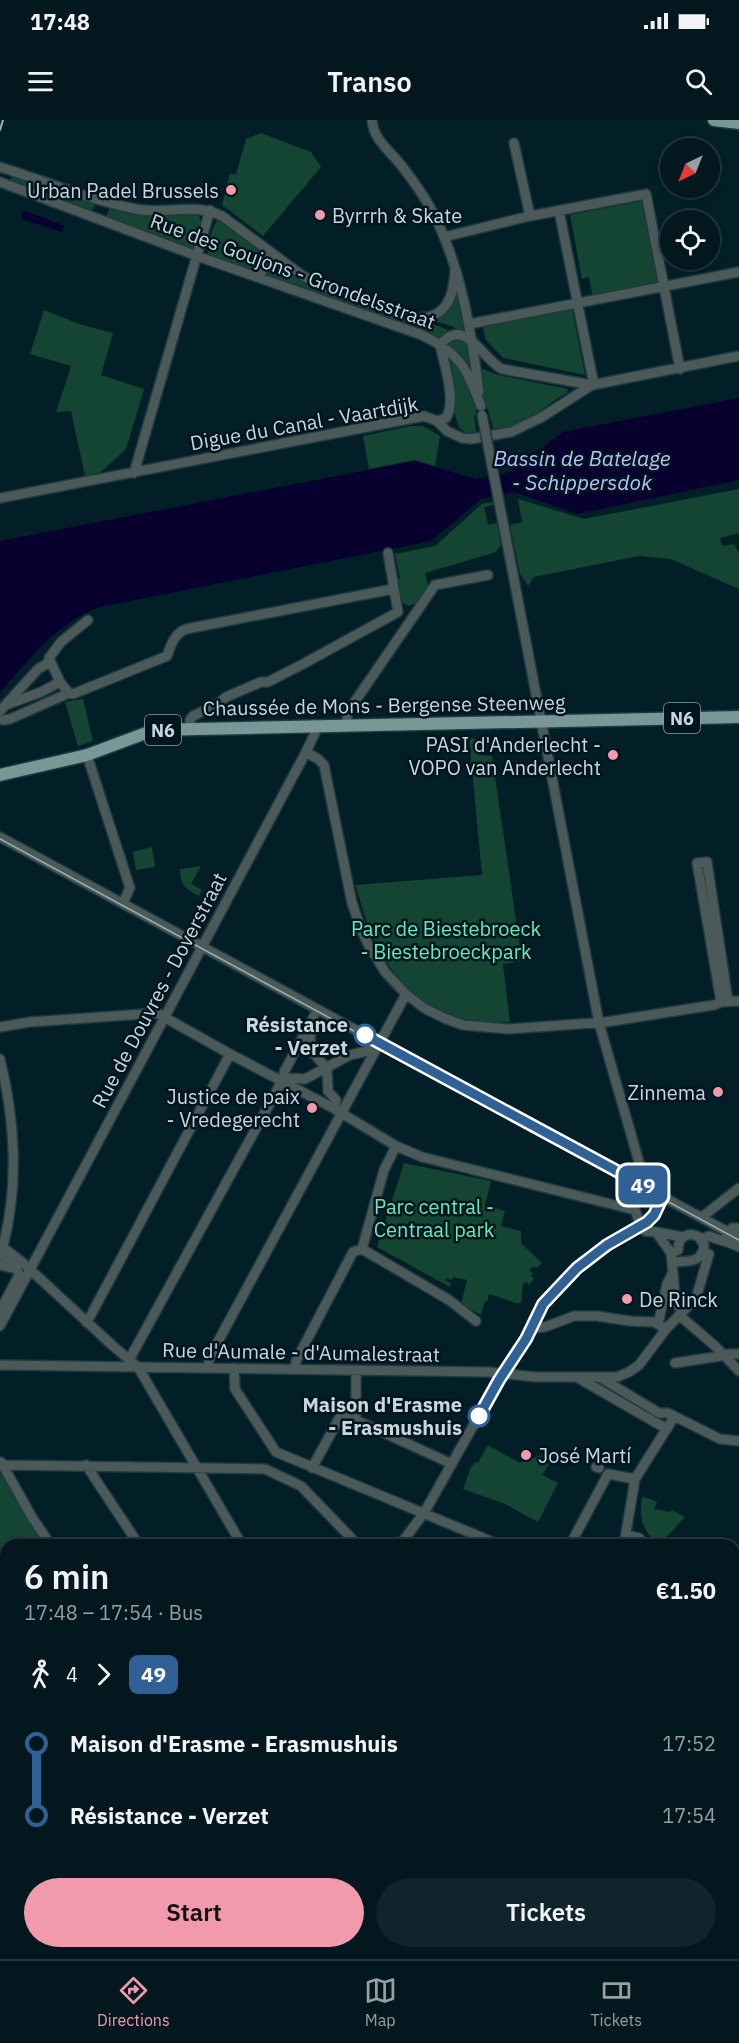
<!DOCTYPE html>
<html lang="en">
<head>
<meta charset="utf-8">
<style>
	:root { --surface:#02171e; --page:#10242b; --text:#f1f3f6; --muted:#969fa4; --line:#23363c; --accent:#f29aad }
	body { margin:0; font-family:"IBM Plex Sans",sans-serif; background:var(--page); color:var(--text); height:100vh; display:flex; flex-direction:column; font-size:22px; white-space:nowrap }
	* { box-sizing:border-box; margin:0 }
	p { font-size:20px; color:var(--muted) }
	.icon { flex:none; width:33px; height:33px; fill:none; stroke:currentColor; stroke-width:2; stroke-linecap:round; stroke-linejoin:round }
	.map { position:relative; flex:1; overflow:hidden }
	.side { position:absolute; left:0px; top:1419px; width:740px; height:420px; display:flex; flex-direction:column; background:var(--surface); border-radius:18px 18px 0 0; box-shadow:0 3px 9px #0003,0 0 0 2px var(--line) }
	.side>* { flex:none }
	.badge { padding:0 12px; border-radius:9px; font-size:21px; line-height:39px }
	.needle { width:39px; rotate:223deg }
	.fabs { position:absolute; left:660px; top:18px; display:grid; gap:12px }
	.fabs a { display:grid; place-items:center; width:60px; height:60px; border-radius:50%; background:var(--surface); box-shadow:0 3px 9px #0003,0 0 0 2px var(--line); font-size:30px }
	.map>.badge { position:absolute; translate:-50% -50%; box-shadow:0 0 0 3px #fff }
	.legs { display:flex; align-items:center; gap:9px; height:66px; padding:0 24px; font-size:20px }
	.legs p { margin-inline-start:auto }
	.summary { display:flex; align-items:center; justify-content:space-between; height:102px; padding:0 24px }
	h1 { font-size:33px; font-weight:600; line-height:45px }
	.cta { display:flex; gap:12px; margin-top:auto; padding:12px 24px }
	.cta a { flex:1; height:69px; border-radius:36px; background:var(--accent); color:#111; font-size:24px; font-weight:600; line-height:69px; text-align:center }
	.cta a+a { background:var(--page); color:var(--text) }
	ul { padding:0 24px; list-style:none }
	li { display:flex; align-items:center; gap:21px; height:72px; font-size:22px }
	li i { display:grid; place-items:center; width:9px; height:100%; margin:0 8px; background:currentColor }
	li i::after { content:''; width:15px; height:15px; margin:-8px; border:4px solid; border-radius:50%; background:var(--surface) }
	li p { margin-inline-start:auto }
	li:first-child i { background:linear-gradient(#0000 50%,currentColor 0) }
	li:last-child i { background:linear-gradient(currentColor 50%,#0000 0) }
	.status { display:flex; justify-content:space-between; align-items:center; height:42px; padding:0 30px; background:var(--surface); direction:ltr }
	.status svg { height:16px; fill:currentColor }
	header { display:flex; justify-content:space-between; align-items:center; height:78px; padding:0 24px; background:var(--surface); font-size:27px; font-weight:600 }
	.menu { display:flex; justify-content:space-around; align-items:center; height:84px; border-top:2px solid var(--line); background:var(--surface); font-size:16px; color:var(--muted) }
	.menu a { display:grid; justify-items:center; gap:3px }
	.menu .current { color:var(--accent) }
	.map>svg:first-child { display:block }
</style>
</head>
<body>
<div class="status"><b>17:48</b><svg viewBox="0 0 49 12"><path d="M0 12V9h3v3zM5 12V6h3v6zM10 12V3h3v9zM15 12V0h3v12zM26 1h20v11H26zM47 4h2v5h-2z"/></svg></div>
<header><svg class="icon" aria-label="menu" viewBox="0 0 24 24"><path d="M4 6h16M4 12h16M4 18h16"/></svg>Transo<svg class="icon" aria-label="search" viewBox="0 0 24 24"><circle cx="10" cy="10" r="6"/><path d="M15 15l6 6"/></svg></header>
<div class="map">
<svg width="739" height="1839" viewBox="0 0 739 1839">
	<rect width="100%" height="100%" fill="#021f28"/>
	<path fill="#134532" d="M261,13L311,32L321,47L263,116L222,85L230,54H236L246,19Z
		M13,55L93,81L95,85L93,89L86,91L12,63L10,60Z
		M642,81L658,165L593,178L589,157L582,159L570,95Z
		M112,88L198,93L201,101L193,128L191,129L116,102L107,96L109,89Z
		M219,99L224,101L257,125L263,133L261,145C246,156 224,142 208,136C207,126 211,107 219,99Z
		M276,142L416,202H427L454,212L443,216L440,220L426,213L272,159L268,154V147Z
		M457,172L466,209L458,211L454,207L431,200C446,195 454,188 457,172Z
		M572,188L585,255L503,238L486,220L482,205Z
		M44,190L82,205L113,213L101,255L144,269L126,329L100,353L85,356L71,291L56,292L71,246L30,234Z
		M460,218L468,223L472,251L464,238L448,224L450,221Z
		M447,236C465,252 473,271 477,295L474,296L477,316L470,315L459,308L453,289Z
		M480,248L498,255L568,269L567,273C548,282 534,300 514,308C508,310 501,311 495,313L480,266Z
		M411,306H423L440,316L435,346L415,340L369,349L363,316Z
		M739,369V413L720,418L722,426L734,424L739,433V469L671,439L639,436L534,457L528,466L520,454L510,405L522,402L518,379L584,399Z
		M493,382V385L484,387L488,405L497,403L501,425L496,432L425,453L428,466L415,484L408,486L402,482L396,459L400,458L395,434L435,426L482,384Z
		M83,579L93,621L78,626L65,582Z
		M469,618L476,619L479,635L492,636L522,841L503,844L510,902C501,902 491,903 482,902C432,898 396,865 375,822C366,805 362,784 355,765L482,755Z
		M152,727L155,747L136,750L133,732Z
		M201,746L191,764L202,770L199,776C185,769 180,764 180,749Z
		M404,1043L491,1061L485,1085L505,1091L501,1106L521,1111V1123L542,1143L537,1148L534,1146L529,1150L533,1154L531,1156L534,1159L529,1165L526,1162L523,1164L521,1183H516L489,1174L487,1182L485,1181L481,1195L461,1184L467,1160L453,1157L452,1160L446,1158V1161L451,1163L450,1167L377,1127Z
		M488,1325L520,1343L555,1330L557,1332L542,1355L558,1363L538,1402L505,1384L463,1369L470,1349L475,1342L478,1343Z
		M0,1353L47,1425H6V1571H0Z
		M642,1377L651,1379L657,1382L654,1389L670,1392L672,1390L685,1397L659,1425C642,1409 639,1400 642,1377Z
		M463,1833H508L505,1839H460Z"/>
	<path fill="#08002f" d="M23,90L65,106L62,112L21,99Z
		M739,278V360L577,394L515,372L481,379L431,421L100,487C57,502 30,539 0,572V421L414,341L476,359L510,352L563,312Z"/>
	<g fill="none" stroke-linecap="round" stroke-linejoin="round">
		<defs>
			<path id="minor" d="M372,0C373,19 390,31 401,45C412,59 423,74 432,91C461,146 471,210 479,272
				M514,23L530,96
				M0,47C45,61 89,80 136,89C165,95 194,82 222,96L303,156L323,166L414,198C447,200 454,176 455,149
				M0,62L197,136L422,215C461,234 466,248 481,286
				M646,74L680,249
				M559,91L594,265
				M444,117L530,96L641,75
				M259,157L271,134
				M469,204L739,152
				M440,225C465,195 481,238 502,249L592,265
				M437,301L446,298C457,281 444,244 440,225
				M134,353L210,90
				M0,378L424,296L437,301L447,311L462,318L471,319L511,312L542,297L592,265L739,236
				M508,428L599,903L641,1049L636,1062
				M388,433L398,492
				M69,573L60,562L49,538L61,522L88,500
				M6,585L41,572L60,562
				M0,591L38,549L50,542
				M3,600L10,599L69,573L73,574L167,536C171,525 174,514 186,509L393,469
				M347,605V593L435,465L488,455
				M191,608L190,600L193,596L218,584L226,577L261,562H268L303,544L398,492
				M306,632L318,639L324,645L352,783L361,809L368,824L385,852L406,874L424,888L444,898L463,905L509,909L606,902L714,885L721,882L739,881
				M87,635L130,768L123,783
				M0,717L739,1118
				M721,882L697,743L707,742L728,881
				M314,896L284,952V958L305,959L350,935L376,929
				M313,904L310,918L313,933L327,948L328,971L336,980L335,986
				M0,907L30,902L157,893L230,934L333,988L396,1026L422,1037L635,1090L639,1101V1107
				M311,910L333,906
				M0,939C15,999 19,1066 3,1126
				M702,1097L739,1068
				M645,1111L656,1112L671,1133L676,1184L682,1189
				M656,1112L683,1117
				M726,1117L732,1108H739
				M701,1119L709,1116C719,1120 729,1122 739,1127
				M0,1125L22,1142L113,1226L138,1247L242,1425
				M362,1129L449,1180L476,1201
				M362,1129L384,1050L396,1026
				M0,1133L17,1149L19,1155L0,1191
				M671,1133L678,1130C678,1117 688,1111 699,1117L704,1125C703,1144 686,1141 672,1142
				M0,1145L16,1149
				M679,1195L715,1226L739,1251
				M86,1202L91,1195L230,934
				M658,1204L667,1164L673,1152
				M0,1206L306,632L315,613V605
				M532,1208L545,1207L574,1196H597L630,1201L654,1202L666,1209
				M728,1234H739
				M129,1240L282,961
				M675,1243L721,1236
				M0,1245L489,1252L536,1257H617L629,1252L639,1245L666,1209L696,1178L709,1134
				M209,1248V1240L215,1227L406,874
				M234,1248L235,1269L276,1332L500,1425
				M295,1249L296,1241L353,1132L362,1129
				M356,1250V1300
				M601,1258L659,1293H668L720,1319L739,1321
				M580,1259L667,1309
				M1,1342L33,1399L51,1425
				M3,1345L265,1349L301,1366L358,1425
				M86,1345L139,1425
				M596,1347L599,1348
				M312,1348L341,1295L356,1300L452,1344
				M626,1415L639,1418L646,1425
				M400,1425L424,1393L499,1260L526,1219L543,1184L577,1147L607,1125L647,1102L653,1095L663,1076
				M570,1425L608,1354L635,1359
				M624,1425L635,1359L674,1297
				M734,1510L739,1502
				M0,1576H6
				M734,1588L739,1591
				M0,1674L6,1669
				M734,1715L739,1719
				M0,1766L6,1771
				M0,1832L6,1825
				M91,1833L99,1839
				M696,1833L702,1839
				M108,1839L111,1833
				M323,1839V1833
				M340,1839L341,1833
				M574,1839L575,1833"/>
			<path id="major" d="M714,0L739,3
				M0,655L87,635L154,610L739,597"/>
		</defs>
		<use href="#minor" stroke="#1e3941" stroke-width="12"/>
		<use href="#major" stroke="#1e3941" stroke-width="15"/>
		<use href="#minor" stroke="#4b5958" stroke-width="9"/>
		<use href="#major" stroke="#799796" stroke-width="12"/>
		<path stroke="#9cafb5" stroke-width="1.5" d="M0,719L739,1120"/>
		<path stroke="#9cafb5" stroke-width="2" d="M0,10L3,0"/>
		<defs>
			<path id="minor-bridge" d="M482,295L508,428"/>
		</defs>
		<use href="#minor-bridge" stroke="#1e3941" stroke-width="12" stroke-linecap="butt"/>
		<use href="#minor-bridge" stroke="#4b5958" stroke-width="9"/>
	</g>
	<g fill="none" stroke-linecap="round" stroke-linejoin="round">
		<defs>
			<path id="line-1" d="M365,915L663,1076L654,1095L647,1102L607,1125L577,1148L543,1184L526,1219L499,1260L479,1296"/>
		</defs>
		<use href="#line-1" stroke="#fff" stroke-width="14"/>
		<use href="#line-1" stroke="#306196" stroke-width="9"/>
	</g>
	<g fill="#f29aad" stroke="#00151e" stroke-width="2">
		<circle cx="231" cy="70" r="6"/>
		<circle cx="320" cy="95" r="6"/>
		<circle cx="613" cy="635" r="6"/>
		<circle cx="718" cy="972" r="6"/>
		<circle cx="312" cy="988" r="6"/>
		<circle cx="627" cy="1179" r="6"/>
		<circle cx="526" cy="1335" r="6"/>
	</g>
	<g fill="#fff" stroke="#306196" stroke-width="3">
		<circle cx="365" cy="915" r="10"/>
		<circle cx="479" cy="1296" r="10"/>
	</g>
	<g text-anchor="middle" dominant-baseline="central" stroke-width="5" stroke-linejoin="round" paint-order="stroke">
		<g fill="#00151e" stroke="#8b9da4" stroke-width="1.5">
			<rect x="664" y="583" width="36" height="30" rx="4.5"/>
			<rect x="145" y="595" width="36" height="30" rx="4.5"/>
		</g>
		<g font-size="18" font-weight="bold" fill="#c7d7dd">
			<text x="682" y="598">N6</text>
			<text x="163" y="610">N6</text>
		</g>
		<g font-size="20" fill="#c7d7dd" stroke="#00151e" text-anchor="end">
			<text x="219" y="70">Urban Padel Brussels</text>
			<text x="332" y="95" text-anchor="start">Byrrrh &amp; Skate</text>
			<text x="601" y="624">PASI d'Anderlecht -<tspan x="601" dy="23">VOPO van Anderlecht</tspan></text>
			<text x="706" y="972">Zinnema</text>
			<text x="300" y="976">Justice de paix<tspan x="300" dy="23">- Vredegerecht</tspan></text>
			<text x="639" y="1179" text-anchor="start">De Rinck</text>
			<text x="538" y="1335" text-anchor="start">José Martí</text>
		</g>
		<g font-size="20" fill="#c7d7dd" stroke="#00151e">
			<text transform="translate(293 151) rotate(20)">Rue des Goujons - Grondelsstraat</text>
			<text transform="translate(304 303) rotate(-10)">Digue du Canal - Vaartdijk</text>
			<text transform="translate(384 585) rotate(-1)">Chaussée de Mons - Bergense Steenweg</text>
			<text transform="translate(159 870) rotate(-62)">Rue de Douvres - Doverstraat</text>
			<text transform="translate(301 1232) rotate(1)">Rue d'Aumale - d'Aumalestraat</text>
		</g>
		<g font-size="20" fill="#63eeb9" stroke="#00151e">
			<text x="446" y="808">Parc de Biestebroeck<tspan x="446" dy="23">- Biestebroeckpark</tspan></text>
			<text x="434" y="1086">Parc central -<tspan x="434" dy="23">Centraal park</tspan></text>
		</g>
		<g font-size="20" font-weight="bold" fill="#c7d7dd" stroke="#00151e" text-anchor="end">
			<text x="348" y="904">Résistance<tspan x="348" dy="23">- Verzet</tspan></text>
			<text x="462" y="1284">Maison d'Erasme<tspan x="462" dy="23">- Erasmushuis</tspan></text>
		</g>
		<g font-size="21" font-style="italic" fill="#b9c0fd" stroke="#00151e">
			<text x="582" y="338">Bassin de Batelage<tspan x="582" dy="24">- Schippersdok</tspan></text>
		</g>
	</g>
</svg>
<div class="fabs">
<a><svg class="needle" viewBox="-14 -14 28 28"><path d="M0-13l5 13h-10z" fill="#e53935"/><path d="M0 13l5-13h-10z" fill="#969fa4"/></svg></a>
<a><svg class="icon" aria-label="locate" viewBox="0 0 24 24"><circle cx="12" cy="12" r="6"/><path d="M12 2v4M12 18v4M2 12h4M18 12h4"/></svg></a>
</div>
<b class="badge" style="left:643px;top:1065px;background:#306196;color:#fff">49</b>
<section class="side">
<div class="summary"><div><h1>6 min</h1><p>17:48 – 17:54 · Bus</p></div><b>€1.50</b></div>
<div class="legs"><svg class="icon" aria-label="walk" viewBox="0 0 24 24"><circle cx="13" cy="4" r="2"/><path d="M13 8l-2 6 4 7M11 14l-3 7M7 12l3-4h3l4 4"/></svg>4<svg class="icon" aria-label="forward" viewBox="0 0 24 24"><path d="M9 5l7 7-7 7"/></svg><b class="badge" style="background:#306196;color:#fff">49</b></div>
<ul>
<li><i style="color:#306196"></i><b>Maison d'Erasme - Erasmushuis</b><p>17:52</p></li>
<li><i style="color:#306196"></i><b>Résistance - Verzet</b><p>17:54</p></li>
</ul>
<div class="cta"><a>Start</a><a>Tickets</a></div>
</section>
</div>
<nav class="menu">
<a class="current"><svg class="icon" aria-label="directions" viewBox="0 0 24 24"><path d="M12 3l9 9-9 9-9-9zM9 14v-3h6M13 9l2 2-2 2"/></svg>Directions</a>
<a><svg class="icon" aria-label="map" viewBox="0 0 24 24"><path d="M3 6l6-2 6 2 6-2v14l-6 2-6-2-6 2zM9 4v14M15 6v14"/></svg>Map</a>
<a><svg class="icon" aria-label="tickets" viewBox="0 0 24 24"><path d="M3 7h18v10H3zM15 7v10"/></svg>Tickets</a>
</nav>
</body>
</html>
